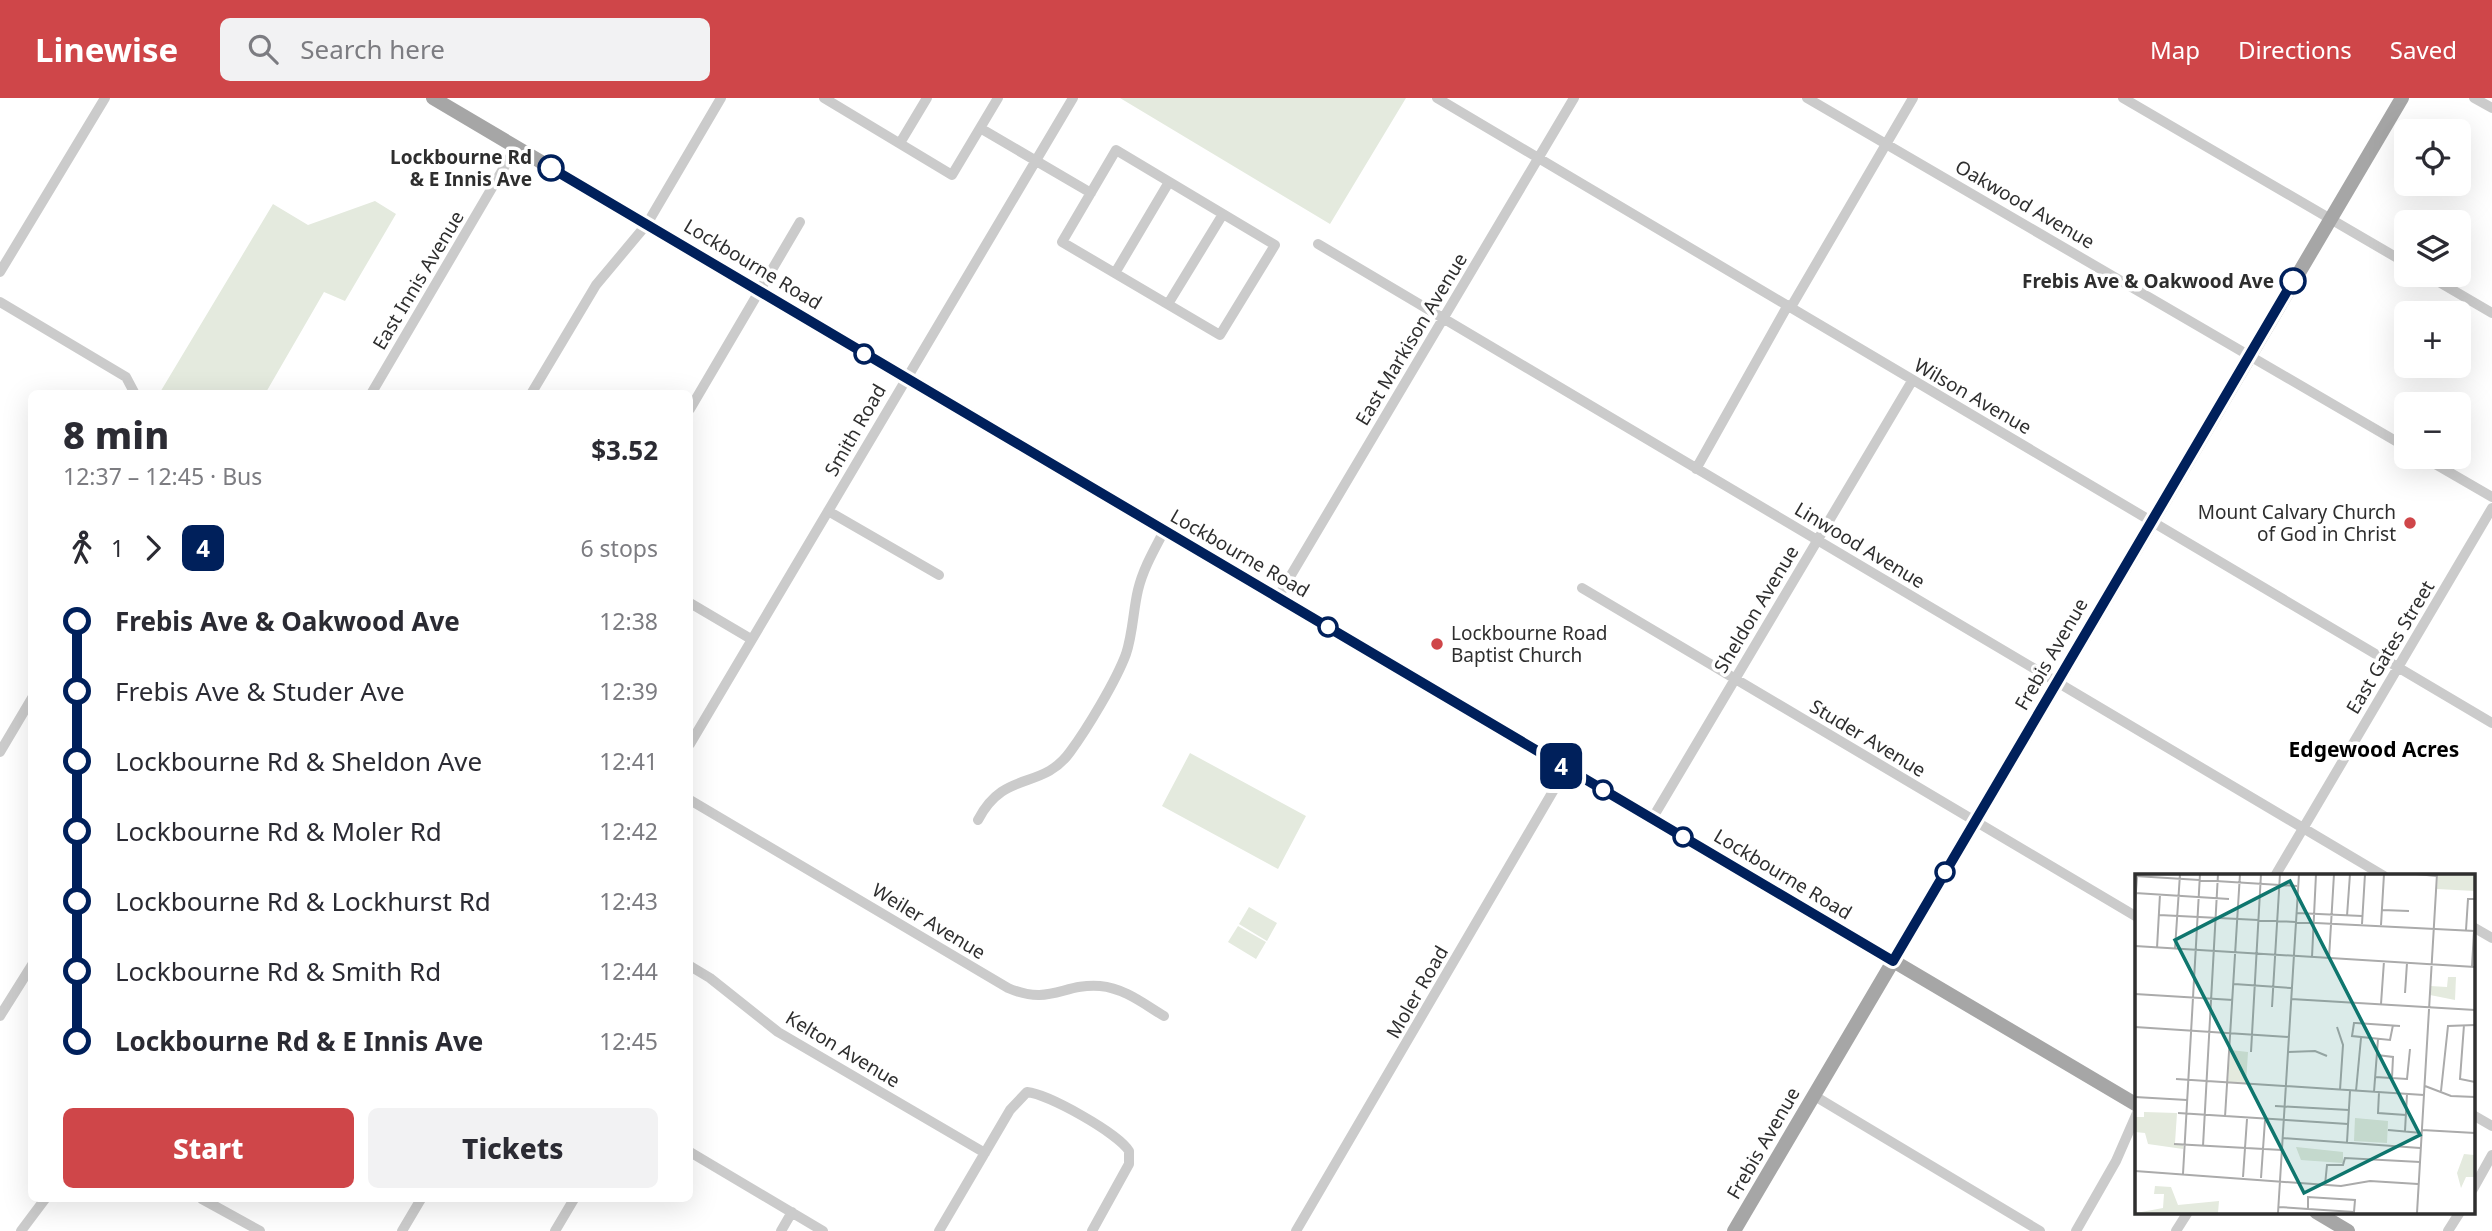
<!DOCTYPE html>
<html lang="en">
<head>
<meta charset="utf-8">
<style>
	:root { --surface:#fff; --page:#f2f2f3; --text:#2b2b33; --muted:#7c7c81; --accent:#cf4649 }
	body { margin:0; font-family:"Noto Sans",sans-serif; background:var(--page); color:var(--text); height:100vh; display:flex; flex-direction:column; font-size:26px; white-space:nowrap }
	* { box-sizing:border-box; margin:0 }
	p { font-size:23px; color:var(--muted) }
	.icon { flex:none; width:38px; height:38px; fill:none; stroke:currentColor; stroke-width:2; stroke-linecap:round; stroke-linejoin:round }
	.map { position:relative; flex:1; overflow:hidden }
	.details { position:absolute; left:28px; top:292px; width:665px; height:812px; display:flex; flex-direction:column; background:var(--surface); border-radius:10px; box-shadow:0 7px 28px #0002 }
	.details>* { flex:none }
	.badge { padding:0 14px; border-radius:10px; font-size:24px; line-height:46px }
	.fabs { position:absolute; left:2394px; top:21px; display:grid; gap:14px }
	.fabs a { display:grid; place-items:center; width:77px; height:77px; border-radius:10px; background:var(--surface); box-shadow:0 7px 28px #0002; font-size:35px }
	.map>.badge { position:absolute; translate:-50% -50%; box-shadow:0 0 0 4px #fff }
	.legs { display:flex; align-items:center; gap:10px; height:77px; padding:0 35px; font-size:23px }
	.legs p { margin-inline-start:auto }
	.summary { display:flex; align-items:center; justify-content:space-between; height:119px; padding:0 35px }
	h1 { font-size:38px; font-weight:800; line-height:52px }
	.action { display:flex; gap:14px; margin-top:auto; padding:14px 35px }
	.action a { flex:1; height:80px; border-radius:10px; background:var(--accent); color:#fff; font-size:28px; font-weight:800; line-height:80px; text-align:center }
	.action a+a { background:var(--page); color:var(--text) }
	ul { padding:0 35px; list-style:none }
	li { display:flex; align-items:center; gap:24px; height:70px; font-size:26px }
	li i { display:grid; place-items:center; width:10px; height:100%; margin:0 9px; background:currentColor }
	li i::after { content:''; width:18px; height:18px; margin:-9px; border:5px solid; border-radius:50%; background:var(--surface) }
	li p { margin-inline-start:auto }
	li:first-child i { background:linear-gradient(#0000 50%,currentColor 0) }
	li:last-child i { background:linear-gradient(currentColor 50%,#0000 0) }
	header { display:flex; align-items:center; gap:42px; box-sizing:border-box; height:98px; padding:0 35px; background:var(--accent); color:#fff }
	header strong { font-size:33px }
	nav { display:flex; gap:38px; margin-inline-start:auto; font-size:24px }
	.search { width:490px; height:63px; background:var(--page); display:flex; align-items:center; gap:18px; box-sizing:border-box; padding:0 24px; border-radius:10px; color:var(--muted); font-size:26px }
	.map>svg:first-child { display:block }
</style>
</head>
<body>
<header>
<strong>Linewise</strong>
<div class="search"><svg class="icon" aria-label="search" viewBox="0 0 24 24"><circle cx="10" cy="10" r="6"/><path d="M15 15l6 6"/></svg>Search here</div>
<nav><a>Map</a><a>Directions</a><a>Saved</a></nav>
</header>
<div class="map">
<svg width="2492" height="1133" viewBox="0 0 2492 1133">
	<rect width="100%" height="100%" fill="#fff"/>
	<path fill="#e4eade" d="M1120,0H1406L1330,126Z
		M375,103L396,116L345,203L324,194L265,296H159L273,106L308,127Z
		M1190,655L1306,718L1278,771L1162,708Z
		M1249,809L1277,825L1267,843L1239,826Z
		M1238,828L1266,844L1256,861L1228,844Z"/>
	<g fill="none" stroke-linecap="round" stroke-linejoin="round">
		<path stroke="#cbcbcb" stroke-width="10" d="M824,0L952,77L998,0
			M1437,0L2492,625
			M1807,0L2406,349
			M2123,0L2406,165
			M2474,0L2492,10
			M980,30L1091,95
			M900,45L927,0
			M1116,52L1275,147L1220,237L1062,144Z
			M1318,146L2384,778
			M0,174L105,0
			M1115,175L1169,84
			M2427,177L2492,215
			M0,204L126,279L135,296
			M1168,206L1223,116
			M1791,209L1913,0
			M371,296L516,49
			M531,296L596,187L647,126L721,0
			M690,311L800,124
			M2423,359L2492,399
			M1696,371L1788,207
			M828,413L939,477
			M1582,490L2137,819
			M1278,499L1574,0
			M690,505L751,541
			M690,646L1073,0
			M0,654L32,600
			M690,702L1008,890C1050,908 1063,885 1100,888C1124,890 1144,906 1164,918
			M1652,721L1912,283
			M978,722C1004,671 1042,693 1070,654C1087,631 1116,583 1126,556C1133,535 1133,513 1138,492C1143,471 1154,452 1164,433
			M2275,778L2492,410
			M2473,829L2492,840
			M690,868L710,880L778,934L985,1055
			M0,918L32,867
			M1813,997L2040,1133
			M2473,1017L2492,1028
			M690,1054L823,1133
			M2473,1091L2492,1057
			M202,1101L260,1133
			M21,1133L45,1101
			M402,1133L421,1101
			M555,1133L574,1101
			M781,1133L792,1114
			M939,1133L1010,1012L1027,994C1048,996 1118,1035 1129,1053V1066L1092,1133
			M1296,1133L1566,671
			M2076,1133L2116,1063L2137,1015
			M2176,1133L2188,1114
			M2448,1133L2460,1114"/>
		<path stroke="#a6a6a6" stroke-width="14" d="M433,0L2137,1007
			M2316,1114L2348,1133
			M1734,1133L2402,0"/>
	</g>
	<g fill="none" stroke-linecap="round" stroke-linejoin="round">
		<defs>
			<path id="line-1" d="M551,70L1893,863L2293,183"/>
		</defs>
		<use href="#line-1" stroke="#fff" stroke-width="16"/>
		<use href="#line-1" stroke="#00205b" stroke-width="10"/>
	</g>
	<g fill="#fff" stroke="#00205b" stroke-width="3.5">
		<circle cx="551" cy="70" r="12"/>
		<circle cx="2293" cy="183" r="12"/>
		<circle cx="864" cy="256" r="9"/>
		<circle cx="1328" cy="529" r="9"/>
		<circle cx="1603" cy="692" r="9"/>
		<circle cx="1683" cy="739" r="9"/>
		<circle cx="1945" cy="774" r="9"/>
	</g>
	<g fill="#cf4649" stroke="#fff" stroke-width="2.5">
		<circle cx="2410" cy="425" r="7"/>
		<circle cx="1437" cy="546" r="7"/>
	</g>
	<g text-anchor="middle" dominant-baseline="central" stroke-width="7" stroke-linejoin="round" paint-order="stroke">
		<g font-size="19" font-weight="bold" fill="#2e2e2e" stroke="#fff" text-anchor="end">
			<text x="532" y="59">Lockbourne Rd<tspan x="532" dy="22">&amp; E Innis Ave</tspan></text>
			<text x="2274" y="183">Frebis Ave &amp; Oakwood Ave</text>
		</g>
		<g font-size="19" fill="#2e2e2e" stroke="#fff">
			<text transform="translate(2025 106) rotate(30)">Oakwood Avenue</text>
			<text transform="translate(753 166) rotate(31)">Lockbourne Road</text>
			<text transform="translate(418 182) rotate(-59)">East Innis Avenue</text>
			<text transform="translate(1411 241) rotate(-59)">East Markison Avenue</text>
			<text transform="translate(1973 298) rotate(30)">Wilson Avenue</text>
			<text transform="translate(855 332) rotate(-60)">Smith Road</text>
			<text transform="translate(1860 447) rotate(31)">Linwood Avenue</text>
			<text transform="translate(1240 455) rotate(30)">Lockbourne Road</text>
			<text transform="translate(1756 511) rotate(-59)">Sheldon Avenue</text>
			<text transform="translate(2390 549) rotate(-59)">East Gates Street</text>
			<text transform="translate(2051 556) rotate(-60)">Frebis Avenue</text>
			<text transform="translate(1868 640) rotate(31)">Studer Avenue</text>
			<text transform="translate(1783 776) rotate(31)">Lockbourne Road</text>
			<text transform="translate(929 823) rotate(31)">Weiler Avenue</text>
			<text transform="translate(1417 894) rotate(-60)">Moler Road</text>
			<text transform="translate(843 951) rotate(31)">Kelton Avenue</text>
			<text transform="translate(1763 1045) rotate(-60)">Frebis Avenue</text>
		</g>
		<g font-size="19" fill="#2e2e2e" stroke="#fff" text-anchor="end">
			<text x="2396" y="414">Mount Calvary Church<tspan x="2396" dy="22">of God in Christ</tspan></text>
			<text x="1451" y="535" text-anchor="start">Lockbourne Road<tspan x="1451" dy="22">Baptist Church</tspan></text>
		</g>
		<g font-size="21" font-weight="bold" fill="#000" stroke="#fff">
			<text x="2374" y="651">Edgewood Acres</text>
		</g>
	</g>
	<g transform="translate(2135 776)">
		<rect width="340" height="340" fill="#fff"/>
		<path d="M303,0H339V17L302,15ZM313,103H321L320,126L295,121V112L312,113ZM95,176L113,178L111,209L93,208ZM9,238L42,239L40,269L48,270V275L13,270L10,259L0,258V243H9ZM220,244L253,247L252,269L219,267ZM161,273L208,278V289L166,286ZM329,280L339,281V303H331L326,314L322,299ZM20,312L36,313L43,331L84,327L83,339H1L28,334L29,320H19Z" fill="#e4eade"/>
		<path fill="none" stroke="#ababab" stroke-width="2" d="M281,0L302,2M0,2L162,12M0,19L94,25M0,31L2,3M247,36L274,37M162,39L227,42M24,41L340,57M212,42L215,0M227,50L230,0M246,51L249,0M331,56L333,25H340M0,72L340,93M22,74L25,20M40,75L45,0M177,83L181,0M194,84L199,0M337,93L339,57M99,110L156,114M270,119L272,89M0,120L98,126M156,125L340,136M246,130L249,87M137,133L145,0M258,151L255,166L217,162L219,149H221L265,152M329,151L325,205L340,208M0,153L154,163M202,153L208,171L205,216M116,178L126,0M153,178L180,177L192,182M242,181L258,183L257,204M240,203L272,205L275,175M41,205L289,221M290,212L316,222L340,223M221,217L226,164M306,217L313,152L340,151M239,218L243,165M244,218L243,239L271,241M0,223L52,226M140,232L214,236M43,239L213,250M90,243L105,0M253,256L287,259M287,256L340,259M270,257L272,220M147,264L285,274M212,268L215,217M39,270L147,276M68,272L83,0M0,297L206,312L235,307L283,310M48,300L65,0M108,303L112,245M126,304L130,246M190,311L192,291H208L210,284L285,288M144,333L173,335L219,338L220,326L173,323V335M143,339L164,0M282,339L302,0"/>
		<path fill="#0f766e" fill-opacity="0.15" stroke="#0f766e" stroke-width="3.5" d="M155,7L285,261L169,319L40,66Z"/>
		<rect width="340" height="340" fill="none" stroke="#2e2e2e" stroke-width="3.5"/>
	</g>
</svg>
<div class="fabs">
<a><svg class="icon" aria-label="locate" viewBox="0 0 24 24"><circle cx="12" cy="12" r="6"/><path d="M12 2v4M12 18v4M2 12h4M18 12h4"/></svg></a>
<a><svg class="icon" aria-label="layers" viewBox="0 0 24 24"><path d="M12 4l9 5-9 5-9-5zM3 14l9 5 9-5"/></svg></a>
<a>+</a>
<a>−</a>
</div>
<b class="badge" style="left:1561px;top:668px;background:#00205b;color:#fff">4</b>
<section class="details">
<div class="summary"><div><h1>8 min</h1><p>12:37 – 12:45 · Bus</p></div><b>$3.52</b></div>
<div class="legs"><svg class="icon" aria-label="walk" viewBox="0 0 24 24"><circle cx="13" cy="4" r="2"/><path d="M13 8l-2 6 4 7M11 14l-3 7M7 12l3-4h3l4 4"/></svg>1<svg class="icon" aria-label="forward" viewBox="0 0 24 24"><path d="M9 5l7 7-7 7"/></svg><b class="badge" style="background:#00205b;color:#fff">4</b><p>6 stops</p></div>
<ul>
<li><i style="color:#00205b"></i><b>Frebis Ave &amp; Oakwood Ave</b><p>12:38</p></li>
<li><i style="color:#00205b"></i><span>Frebis Ave &amp; Studer Ave</span><p>12:39</p></li>
<li><i style="color:#00205b"></i><span>Lockbourne Rd &amp; Sheldon Ave</span><p>12:41</p></li>
<li><i style="color:#00205b"></i><span>Lockbourne Rd &amp; Moler Rd</span><p>12:42</p></li>
<li><i style="color:#00205b"></i><span>Lockbourne Rd &amp; Lockhurst Rd</span><p>12:43</p></li>
<li><i style="color:#00205b"></i><span>Lockbourne Rd &amp; Smith Rd</span><p>12:44</p></li>
<li><i style="color:#00205b"></i><b>Lockbourne Rd &amp; E Innis Ave</b><p>12:45</p></li>
</ul>
<div class="action"><a>Start</a><a>Tickets</a></div>
</section>
</div>
</body>
</html>
